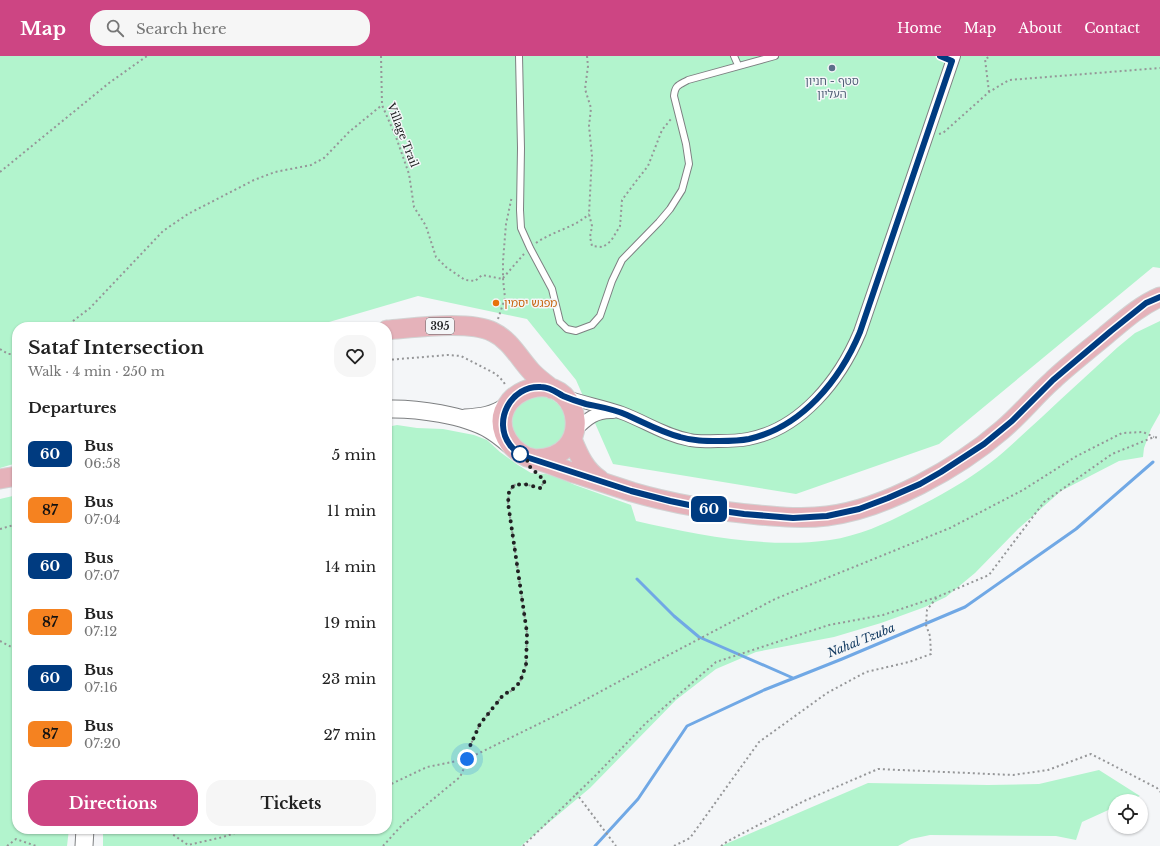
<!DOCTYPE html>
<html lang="en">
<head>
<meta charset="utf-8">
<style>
	:root { --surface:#fff; --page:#f6f6f6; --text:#222; --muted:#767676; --accent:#cd4583 }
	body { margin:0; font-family:"Libre Baskerville","Noto Sans Hebrew",serif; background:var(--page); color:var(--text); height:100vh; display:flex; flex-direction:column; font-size:15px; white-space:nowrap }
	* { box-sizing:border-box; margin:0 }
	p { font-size:13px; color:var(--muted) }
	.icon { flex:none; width:22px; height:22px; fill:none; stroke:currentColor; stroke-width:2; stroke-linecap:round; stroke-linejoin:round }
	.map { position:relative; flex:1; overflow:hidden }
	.details { position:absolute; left:12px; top:266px; width:380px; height:512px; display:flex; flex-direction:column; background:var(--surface); border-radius:16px; box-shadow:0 1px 3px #0004 }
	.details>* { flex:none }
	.badge { padding:0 8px; border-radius:6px; font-size:14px; line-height:26px }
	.controls { position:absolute; left:1108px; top:738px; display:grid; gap:8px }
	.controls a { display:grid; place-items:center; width:40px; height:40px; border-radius:50%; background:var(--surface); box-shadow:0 1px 3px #0004; font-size:20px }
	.you { position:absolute; width:20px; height:20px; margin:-10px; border:3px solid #fff; border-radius:50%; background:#1a73e8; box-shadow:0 0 0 6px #1a73e833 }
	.map>.badge { position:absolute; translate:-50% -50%; box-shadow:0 0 0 2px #fff }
	h2 { padding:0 16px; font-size:15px; line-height:36px }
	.round { display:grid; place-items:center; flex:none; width:42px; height:42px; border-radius:16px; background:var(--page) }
	.summary { display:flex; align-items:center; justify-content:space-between; height:68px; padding:0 16px }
	h1 { font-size:19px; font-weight:700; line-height:30px }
	.primary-button { display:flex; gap:8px; margin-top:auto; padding:8px 16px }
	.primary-button a { flex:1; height:46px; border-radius:16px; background:var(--accent); color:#fff; font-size:16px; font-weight:700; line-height:46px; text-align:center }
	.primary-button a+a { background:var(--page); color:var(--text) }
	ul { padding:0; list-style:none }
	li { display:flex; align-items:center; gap:12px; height:56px; padding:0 16px }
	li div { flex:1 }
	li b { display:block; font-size:15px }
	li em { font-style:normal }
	li .badge { min-width:44px; font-weight:700; text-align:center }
	header { display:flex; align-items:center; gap:24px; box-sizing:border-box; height:56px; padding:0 20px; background:var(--accent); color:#fff }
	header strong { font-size:19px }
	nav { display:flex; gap:22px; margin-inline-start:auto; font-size:14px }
	.search { width:280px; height:36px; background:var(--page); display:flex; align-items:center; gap:10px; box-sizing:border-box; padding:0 14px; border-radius:16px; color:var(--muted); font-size:15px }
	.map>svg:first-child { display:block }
</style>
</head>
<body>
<header>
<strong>Map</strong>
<div class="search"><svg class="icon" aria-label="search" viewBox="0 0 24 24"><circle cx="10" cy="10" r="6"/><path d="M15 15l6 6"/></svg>Search here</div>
<nav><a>Home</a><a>Map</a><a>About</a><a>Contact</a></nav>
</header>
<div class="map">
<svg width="1160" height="790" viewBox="0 0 1160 790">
	<rect width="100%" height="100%" fill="#f4f6f8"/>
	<path fill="#b2f4cd" d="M0,0H1160V212L1153,211L939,388L796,438L613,408L576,324L527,263L418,240L312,271H17V407L0,412Z
		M1160,265V357L1151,373L1144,392L1143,401L1119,405L1061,435L1018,473L975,517L946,541L925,551L881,567L834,581L756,596L716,613L676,644L590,732L521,790H103V773H387V371L397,369L417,372L443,373L474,379L487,384L500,396L518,409L531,417L546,418L557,421L575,429L631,449L636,465C697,479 767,493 830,484C858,480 885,468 910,455C938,441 965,426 990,407C1008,393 1025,376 1042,361C1067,337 1093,314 1118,291L1135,277Z
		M512 367a27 27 0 1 1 54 0a27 27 0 1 1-54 0Z
		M17,439V773H69L67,790H0V443Z
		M1099,714L1140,740L1128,745H1115V751L1082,766L1076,784L1056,780L930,779L911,783L898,790H721L868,727L988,729L1039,728Z"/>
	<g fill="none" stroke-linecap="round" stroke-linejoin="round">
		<path stroke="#70a8e5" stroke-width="3" d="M637,523L674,560L699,581L793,622
			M595,790L638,743L687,670L764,634L842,603L965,551L1076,473L1153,406"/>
		<defs>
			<path id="service" d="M519,0L521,92L520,154L521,172L530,192L552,233L560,266L567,273L576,275L592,269L600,260L612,225L622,204L659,166L670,153L682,134L689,108L686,88L674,40C675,29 679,29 688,24L775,0
				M734,0L738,9
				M940,0L952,5"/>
			<path id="minor" d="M564,340C583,347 603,350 622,357C646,366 664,379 690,384C699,386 708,385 718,385C728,385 738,385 748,383C801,373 840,324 860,276L954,0
				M575,375C587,363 596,355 613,356"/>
			<path id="secondary" d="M387,353C416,352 465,359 490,374C497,378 504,384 510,389
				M465,362C480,361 493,360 507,350
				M84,790L85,773"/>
			<path id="primary" d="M387,274C414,272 469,264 493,276C510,284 519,302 531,315C537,322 545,327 552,333
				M572,383C579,400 585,414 600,424
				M536,403C594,402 582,325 537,331C526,333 517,337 510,345C493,366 506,391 527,401C544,405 561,413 577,418C595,424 614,430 632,436C673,448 716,455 759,459C781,461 804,463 827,460C885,453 958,412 1002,374C1020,359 1035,340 1053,324C1069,309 1087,295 1105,280C1122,266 1139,250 1160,241
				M0,423L17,420"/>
		</defs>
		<use href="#service" stroke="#7e8082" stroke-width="8"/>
		<use href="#minor" stroke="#7e8082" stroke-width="14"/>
		<use href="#secondary" stroke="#7e8082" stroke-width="19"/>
		<use href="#primary" stroke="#d2d3d3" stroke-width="21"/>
		<path stroke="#959698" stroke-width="2" stroke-dasharray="2 3" stroke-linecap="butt" d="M381,0L382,49L396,81L409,118L414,151L426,170L436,201L446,211L465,224L475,225L482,219L503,223
			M587,0L588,10L585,33L591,52L589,70L592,100L589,158L592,170L590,181L592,190L603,191L611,185L620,170L622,144L637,124L648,110L662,74L671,63
			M989,36L985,3L991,0
			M939,78L943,77L989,36L1009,24L1160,12
			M0,116L109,27L147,0
			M536,187C553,175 574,172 589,158
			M503,222L524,198
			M498,263L505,242L503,223V205L506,168L512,140
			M65,271L90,252L163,175L188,158L254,124L275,116L311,109L324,102L349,76L382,49
			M0,293L8,298H17
			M387,304L448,299L461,300L496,318L503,325L506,330
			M0,473L17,468
			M0,585L17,594
			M387,730L427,711L467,703L561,657L642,613L775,543L950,472L1023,434L1075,401L1122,377L1143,376L1154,381
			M576,737L616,790
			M165,773L188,789L223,781L247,773
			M7,790L16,783L36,790
			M383,790L403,768L460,721L465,710L470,690L480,668L504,638L511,635L520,626L526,609L527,577L508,447L509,436L514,429L524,428L540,432L545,425L541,421
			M523,790L597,718L646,667L716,606L829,569L883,559L937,541L989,519L1044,446L1112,398L1154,381L1160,382
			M674,790L690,782L759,686L827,637L866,616L909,606L931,598L930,580L926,569L927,554L937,541
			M721,790L728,785L804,745L878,713L1013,719L1048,714L1091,698L1157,732L1160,736"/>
		<use href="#service" stroke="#fff" stroke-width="6"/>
		<use href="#minor" stroke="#fff" stroke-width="12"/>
		<use href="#secondary" stroke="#fff" stroke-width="17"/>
		<use href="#primary" stroke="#e5b2ba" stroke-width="19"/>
	</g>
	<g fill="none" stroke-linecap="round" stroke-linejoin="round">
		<defs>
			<path id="line" d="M940,0L952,5L860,276C840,324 802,371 749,383C739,385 729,385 719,385C705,385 693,385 680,381C661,376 645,367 627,359C614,353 600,351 586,348C579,346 570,343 563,340C556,336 550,331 541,331C511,329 492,365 510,389C514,395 520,398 526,401L631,435L670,445L708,453L744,458L793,462L827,460L859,453L888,442L920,428L941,416L984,388L1012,365L1053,324L1111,275L1146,247L1160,241"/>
		</defs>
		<use href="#line" stroke="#fff" stroke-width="9"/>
		<use href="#line" stroke="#003b80" stroke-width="6"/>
		<path stroke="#202122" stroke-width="4" stroke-dasharray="0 7.2" d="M467,703L470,690L480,668L504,638L511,635L520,626L526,609L527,577L508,447L509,436L514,429L524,428L540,432L545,425L529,410L526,401L517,396L520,398"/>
	</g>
	<circle fill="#5c6f8a" stroke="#f4f6f8" stroke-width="1.5" cx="832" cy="12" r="4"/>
	<circle fill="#e8710a" stroke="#f4f6f8" stroke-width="1.5" cx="496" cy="247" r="4"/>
	<circle fill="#fff" stroke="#003b80" stroke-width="2" cx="520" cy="398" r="8"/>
	<g text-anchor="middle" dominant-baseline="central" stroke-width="3" stroke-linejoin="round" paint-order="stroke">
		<rect fill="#f4f6f8" stroke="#606162" stroke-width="1" x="426" y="262" width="28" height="16" rx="3"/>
		<g font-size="10" font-weight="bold" fill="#202122">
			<text x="440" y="270">395</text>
		</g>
		<g font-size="11" fill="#4e5e75" stroke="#f4f6f8">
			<text x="832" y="25">סטף - חניון<tspan x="832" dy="13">העליון</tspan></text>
		</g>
		<g font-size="11" fill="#202122" stroke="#f4f6f8">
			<text transform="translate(403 79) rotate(69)">Village Trail</text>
		</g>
		<g font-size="11" fill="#c56008" stroke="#f4f6f8" text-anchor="start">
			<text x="504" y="247">מפגש יסמין</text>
		</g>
		<g font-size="12" font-style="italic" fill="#10385f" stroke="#f4f6f8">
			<text transform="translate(861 584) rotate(-22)">Nahal Tzuba</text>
		</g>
	</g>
</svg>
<div class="controls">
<a><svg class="icon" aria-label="locate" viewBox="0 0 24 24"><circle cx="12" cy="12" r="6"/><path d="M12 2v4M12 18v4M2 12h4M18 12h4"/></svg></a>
</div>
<div class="you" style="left:467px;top:703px"></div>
<b class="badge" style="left:709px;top:453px;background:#003b80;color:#fff">60</b>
<section class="details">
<div class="summary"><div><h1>Sataf Intersection</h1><p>Walk · 4 min · 250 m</p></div><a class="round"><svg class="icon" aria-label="heart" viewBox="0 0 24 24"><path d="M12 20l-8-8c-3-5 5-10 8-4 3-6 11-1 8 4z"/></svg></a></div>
<h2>Departures</h2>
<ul>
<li><span class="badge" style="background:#003b80;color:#fff">60</span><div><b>Bus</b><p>06:58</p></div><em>5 min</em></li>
<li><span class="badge" style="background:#f58220;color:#111">87</span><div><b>Bus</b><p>07:04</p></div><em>11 min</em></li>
<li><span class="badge" style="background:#003b80;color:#fff">60</span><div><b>Bus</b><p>07:07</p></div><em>14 min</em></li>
<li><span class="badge" style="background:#f58220;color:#111">87</span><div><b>Bus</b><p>07:12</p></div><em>19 min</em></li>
<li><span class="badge" style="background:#003b80;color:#fff">60</span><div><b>Bus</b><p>07:16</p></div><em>23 min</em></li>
<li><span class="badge" style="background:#f58220;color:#111">87</span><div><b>Bus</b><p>07:20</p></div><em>27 min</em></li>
</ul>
<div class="primary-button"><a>Directions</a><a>Tickets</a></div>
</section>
</div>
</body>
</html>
